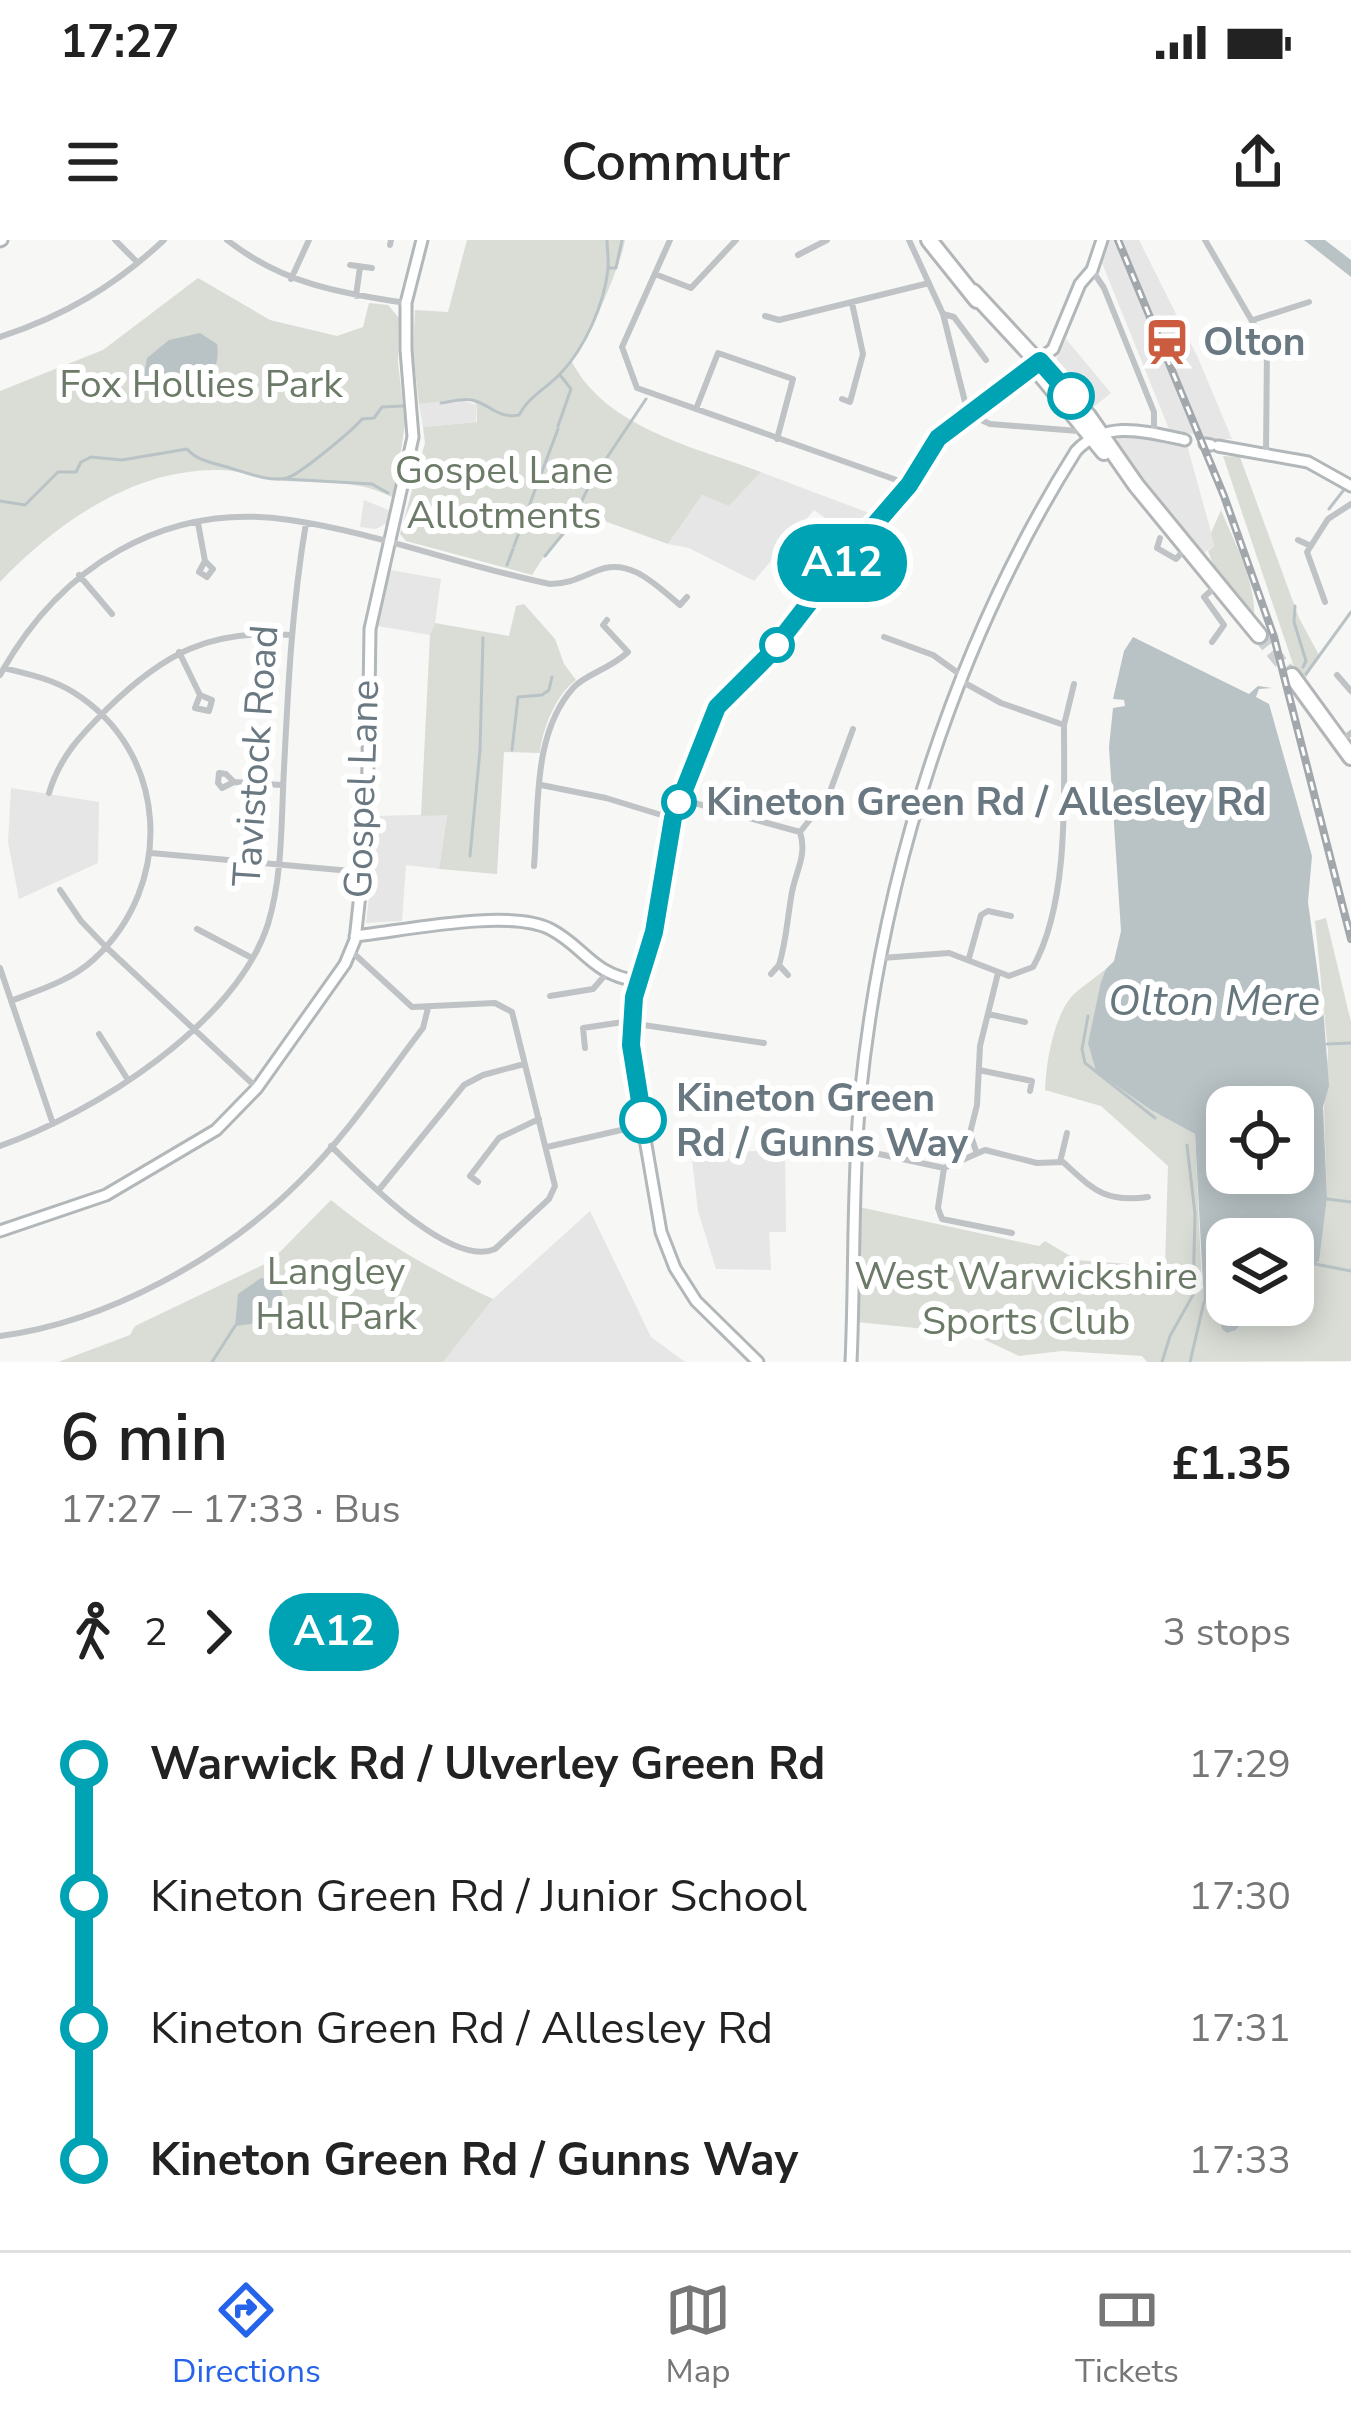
<!DOCTYPE html>
<html lang="en">
<head>
<meta charset="utf-8">
<style>
	:root { --surface:#fff; --page:#f2f2f2; --text:#222; --muted:#767676; --line:#e0e0e0; --accent:#2563eb }
	body { margin:0; font-family:"Nunito Sans",sans-serif; background:var(--page); color:var(--text); height:100vh; display:flex; flex-direction:column; font-size:45px; white-space:nowrap }
	* { box-sizing:border-box; margin:0 }
	p { font-size:39px; color:var(--muted) }
	.icon { flex:none; width:66px; height:66px; fill:none; stroke:currentColor; stroke-width:2; stroke-linecap:round; stroke-linejoin:round }
	.map { position:relative; height:1122px; overflow:hidden }
	.drawer { display:flex; flex-direction:column; background:var(--surface); flex:1 }
	.drawer>* { flex:none }
	.badge { padding:0 24px; border-radius:39px; font-size:42px; line-height:78px }
	.controls { position:absolute; left:1206px; top:846px; display:grid; gap:24px }
	.controls a { display:grid; place-items:center; width:108px; height:108px; border-radius:24px; background:var(--surface); box-shadow:0 6px 30px #0003; font-size:60px }
	.map>.badge { position:absolute; translate:-50% -50%; box-shadow:0 0 0 6px #fff }
	.legs { display:flex; align-items:center; gap:18px; height:132px; padding:0 60px; font-size:39px }
	.legs p { margin-inline-start:auto }
	.summary { display:flex; align-items:center; justify-content:space-between; height:204px; padding:0 60px }
	h1 { font-size:66px; font-weight:600; line-height:90px }
	ul { padding:0 60px; list-style:none }
	li { display:flex; align-items:center; gap:42px; height:132px; font-size:45px }
	li i { display:grid; place-items:center; width:18px; height:100%; margin:0 15px; background:currentColor }
	li i::after { content:''; width:30px; height:30px; margin:-15px; border:9px solid; border-radius:50%; background:var(--surface) }
	li p { margin-inline-start:auto }
	li:first-child i { background:linear-gradient(#0000 50%,currentColor 0) }
	li:last-child i { background:linear-gradient(currentColor 50%,#0000 0) }
	.status { display:flex; justify-content:space-between; align-items:center; height:84px; padding:0 60px; background:var(--surface); direction:ltr }
	.status svg { height:33px; fill:currentColor }
	header { display:flex; justify-content:space-between; align-items:center; height:156px; padding:0 60px; background:var(--surface); font-size:54px; font-weight:600 }
	.tab-bar { display:flex; justify-content:space-around; align-items:center; height:168px; border-top:3px solid var(--line); background:var(--surface); font-size:33px; color:var(--muted) }
	.tab-bar a { display:grid; justify-items:center; gap:6px }
	.tab-bar .current { color:var(--accent) }
	.map>svg:first-child { display:block }
</style>
</head>
<body>
<div class="status"><b>17:27</b><svg viewBox="0 0 49 12"><path d="M0 12V9h3v3zM5 12V6h3v6zM10 12V3h3v9zM15 12V0h3v12zM26 1h20v11H26zM47 4h2v5h-2z"/></svg></div>
<header><svg class="icon" aria-label="menu" viewBox="0 0 24 24"><path d="M4 6h16M4 12h16M4 18h16"/></svg>Commutr<svg class="icon" aria-label="share" viewBox="0 0 24 24"><path d="M12 15V3M7 8l5-5 5 5M5 13v7h14v-7"/></svg></header>
<div class="map">
<svg width="1351" height="1122" viewBox="0 0 1351 1122">
	<rect width="100%" height="100%" fill="#f7f7f5"/>
	<path fill="#e5e6e5" d="M1109,0H1139L1198,118L1232,199H1215L1169,189L1100,18Z
		M1066,99L1111,153L1090,170L1053,126Z
		M458,159L477,165L476,182L423,187L419,164Z
		M1123,194L1187,205L1211,292L1214,306L1202,314L1113,204Z
		M761,232L821,255L875,275L855,299L814,270L754,341L689,308L668,304L702,255L729,266Z
		M364,260L391,271L387,283L376,289L360,287Z
		M390,330L441,339L435,383L430,395L378,386Z
		M11,548L99,562L98,623L19,659L8,602Z
		M447,574L439,629L406,625L402,681L366,683L378,576Z
		M785,910L786,992H769L771,1030L716,1029L698,971L692,919L726,912Z
		M590,971L651,1097L685,1122H443L493,1059Z"/>
	<path fill="#d9ddd6" d="M467,0H625C621,25 588,101 572,122C606,188 697,208 761,232L729,266L702,255L668,304L585,274L545,315L532,335L406,301L400,294L425,203L423,187L477,182V165L469,158L419,164L413,111L415,70L448,72Z
		M198,38L270,80L337,96L363,87L369,63L388,65L399,78L398,122L405,184L394,258C357,239 324,243 284,241C262,240 242,230 220,230C134,228 56,283 0,342V151L103,110Z
		M1223,216L1240,217L1299,378L1319,415L1305,439L1295,430Z
		M1221,270C1234,302 1256,341 1254,376L1213,324L1208,311L1214,306L1211,293Z
		M524,364L555,399L564,424L576,440C557,453 542,489 540,513L504,512L497,634L439,629L447,575L421,576L430,395L435,383L509,396L516,366Z
		M1326,678L1351,782V1121L1147,1122L1142,1116L1062,1111L1019,1116L960,1088L955,1092L857,1082L859,967L1039,1006L1045,1001L1077,1020L1165,1027L1168,926L1101,866L1045,850C1046,822 1054,774 1074,754C1084,745 1096,737 1106,729L1088,803L1151,870L1195,894L1202,1048L1216,1070L1222,1089L1236,1090L1256,1065H1293V1020L1311,1026L1327,957L1324,868L1328,812L1315,681Z
		M331,960C382,1002 433,1031 493,1059L443,1122H58L130,1095L135,1086L271,1021Z"/>
	<path fill="#b9c3c6" fill-rule="evenodd" d="M1304,0H1325L1351,20V37Z
		M200,93L217,104C224,148 174,173 143,141L147,118L169,100Z
		M1133,397L1249,454L1258,446L1272,448L1259,449L1256,457L1269,464L1312,616L1308,662L1324,779L1329,846L1323,867L1327,957L1319,1021L1311,1026L1293,1020V999H1227V1065H1256L1236,1090L1227,1093L1222,1089L1216,1070L1204,1062L1195,894L1151,870L1096,831L1088,803L1101,742L1106,729L1114,721L1121,691L1109,507L1113,468L1125,466L1124,460L1113,459L1124,411ZM1227,867H1293V933H1227Z
		M261,1038L278,1040L283,1057L251,1084L235,1086L238,1054Z"/>
	<g fill="none" stroke-linecap="round" stroke-linejoin="round">
		<path stroke="#b9c3c6" stroke-width="3" d="M610,28H616L622,0
			M441,163C450,162 463,158 472,160C490,164 497,179 519,175C529,156 546,149 560,134C585,108 604,65 608,29C609,20 607,9 607,0
			M558,186L571,149L560,135
			M285,239L372,244L388,253
			M0,261L25,265L58,232H76L81,222L91,217L122,220L187,209C197,221 215,223 230,228C247,233 270,242 287,238C299,235 353,190 362,179L374,178L382,167L403,166
			M1329,269L1346,247
			M514,306L558,189
			M545,316L570,285L592,240L646,159
			M507,325L513,309
			M1295,366L1294,382L1306,421L1303,427
			M1306,434L1351,372
			M512,510L518,457L542,455L549,450L552,437
			M470,616L480,510L483,398
			M1088,776L1082,809L1085,823L1155,878
			M1327,804L1351,803
			M1327,959L1351,962
			M1315,1024L1351,1031
			M212,1122L235,1086
			M1162,1122L1170,1096L1193,1055L1195,974L1187,905
			M1190,1122L1204,1062"/>
		<path stroke="#cdd1d2" stroke-width="14" stroke-dasharray="14 7" stroke-linecap="butt" d="M1259,395L1292,436"/>
		<defs>
			<path id="secondary" d="M0,1L2,0
				M1205,204L1211,205
				M1218,206L1308,222L1351,246
				M355,696C402,691 509,668 550,689C585,707 591,734 637,741
				M0,991L106,955L216,890L257,848L345,724L355,700L367,590L370,389L413,197L406,110V63L422,0
				M758,1122L696,1061L675,1028L661,992L634,835L630,783L634,757L654,691L673,578L708,488L724,458L767,417L826,341L892,266L938,198L1053,109L1080,44L1092,30L1102,0
				M851,1122C855,1034 852,945 860,857C882,634 956,401 1076,211C1106,179 1147,192 1185,200"/>
			<path id="highway" d="M929,0L977,60
				M973,52L1088,176L1136,245L1259,395
				M1038,131L1104,212
				M1292,436L1351,517"/>
		</defs>
		<use href="#secondary" stroke="#b2b7ba" stroke-width="15"/>
		<use href="#highway" stroke="#b3b6b9" stroke-width="20"/>
		<path stroke="#bfc3c6" stroke-width="6" d="M115,0L138,23
			M227,0C282,43 338,53 406,63
			M670,0L622,107L637,148L905,243
			M909,0L943,74L968,174L990,184L1078,191
			M1205,0L1267,107L1266,213
			M390,5L391,0
			M798,15L827,0
			M350,25L372,28
			M1092,30L1104,48L1154,172V193
			M655,34L691,48L736,0
			M291,39L309,0
			M356,56L360,27
			M943,74L954,77L986,120
			M765,76L779,80L929,43
			M1253,80L1309,62
			M0,97C64,76 115,46 164,0
			M842,159L850,162L863,114L852,63
			M696,169L718,113L793,139L777,199
			M198,283L205,321L213,329L207,337L199,332L205,321
			M1160,298L1157,308L1176,319L1184,310
			M1298,300L1311,306
			M79,335L112,374
			M1325,362L1307,312L1328,279L1351,264
			M884,397L933,415L961,435
			M1212,402L1224,385L1204,357L1215,347
			M179,412L200,455L212,460L209,471L195,468L200,455
			M4,428C28,434 52,439 73,452C170,512 175,646 93,720C70,741 39,750 11,761
			M0,435C59,328 163,261 290,280C378,293 462,326 550,344C568,344 579,338 596,331C629,316 656,345 680,365L687,357
			M1337,435L1351,451
			M1064,485L1074,444
			M1341,501L1351,493
			M234,542L226,534L219,533L218,543L222,548L234,542L282,545
			M541,545L606,558L671,578
			M49,553C60,516 81,495 107,469C164,413 210,389 291,395
			M680,559L800,592C808,617 794,633 791,658C787,682 786,702 779,725
			M800,592L828,557L853,489
			M151,613L362,632
			M534,626C539,568 532,493 574,447C586,434 610,429 628,412L603,385L607,380
			M60,650L81,681L106,707L257,848
			M197,689L252,718
			M882,718L949,713L1009,736L1033,727C1069,663 1064,557 1064,485L1001,463L963,442
			M969,718L981,675L988,671L1011,676
			M0,728L53,884
			M771,734L779,725L788,735
			M550,756L593,749L607,733
			M988,774L1025,782
			M630,783L764,803
			M99,794L128,840
			M585,808L583,788L630,781
			M979,830L1032,841L1030,851
			M0,906C94,873 236,784 268,684C283,634 281,581 284,529C288,447 292,365 306,283
			M331,906C361,935 450,1029 495,1009L549,959L555,946L512,772L495,763L412,767L350,710
			M547,907L643,885
			M856,909L944,928L985,910L1037,923L1063,922C1092,948 1103,963 1148,957
			M976,911L970,893L977,865L980,806L998,733
			M1060,922L1067,893
			M944,928L938,968L942,979L1012,993
			M478,942L470,936L499,898L539,879
			M378,951L464,845L483,835L524,824
			M0,1096C108,1082 225,1017 301,940C347,895 384,839 423,788L428,768"/>
		<use href="#secondary" stroke="#fff" stroke-width="9"/>
		<use href="#highway" stroke="#fff" stroke-width="14"/>
		<defs>
			<path id="rail" d="M1118,0L1224,256L1274,397L1351,699"/>
		</defs>
		<use href="#rail" stroke="#a1a7ab" stroke-width="8"/>
		<use href="#rail" stroke="#fff" stroke-width="3" stroke-dasharray="9" stroke-linecap="butt"/>
	</g>
	<g fill="none" stroke-linecap="round" stroke-linejoin="round">
		<defs>
			<path id="line-1" d="M643,880L631,805L634,757L654,692L673,578L717,467L767,417L826,341L909,245L938,198L1040,121L1071,156"/>
		</defs>
		<use href="#line-1" stroke="#fff" stroke-width="27"/>
		<use href="#line-1" stroke="#00a3b4" stroke-width="18"/>
	</g>
	<defs>
		<symbol id="station-bare" viewBox="-9 -9 18 18"><path d="M-3-6H3Q5-6 5-4V2Q5 4 3 4L4.5 6H3L1.5 4h-3L-3 6H-4.5L-3 4Q-5 4-5 2V-4Q-5-6-3-6ZM-3.5-4v3h7v-3ZM-3.5 1v1.5H-2V1ZM2 1v1.5H3.5V1Z" fill="#cc5c3f" stroke="#fff" stroke-width="2.5" paint-order="stroke"/></symbol>
	</defs>
	<g fill-rule="evenodd">
		<use href="#station-bare" x="1134" y="69" width="66" height="66"/>
	</g>
	<g fill="#fff" stroke="#00a3b4" stroke-width="6">
		<circle cx="1071" cy="156" r="21"/>
		<circle cx="777" cy="405" r="15"/>
		<circle cx="679" cy="562" r="15"/>
		<circle cx="643" cy="880" r="21"/>
	</g>
	<g text-anchor="middle" dominant-baseline="central" stroke-width="12" stroke-linejoin="round" paint-order="stroke">
		<g font-size="39" font-weight="bold" fill="#6a7882" stroke="#fff" text-anchor="start">
			<text x="1203" y="102">Olton</text>
		</g>
		<g font-size="39" fill="#6c7a68" stroke="#fff">
			<text x="201" y="144">Fox Hollies Park</text>
			<text x="504" y="230">Gospel Lane<tspan x="504" dy="45">Allotments</tspan></text>
			<text x="336" y="1031">Langley<tspan x="336" dy="45">Hall Park</tspan></text>
			<text x="1026" y="1036">West Warwickshire<tspan x="1026" dy="45">Sports Club</tspan></text>
		</g>
		<g font-size="39" fill="#6a7882" stroke="#fff">
			<text transform="translate(256 516) rotate(-86)">Tavistock Road</text>
			<text transform="translate(362 549) rotate(-88)">Gospel Lane</text>
		</g>
		<g font-size="39" font-weight="bold" fill="#6a7882" stroke="#fff" text-anchor="start">
			<text x="706" y="562">Kineton Green Rd / Allesley Rd</text>
			<text x="676" y="858">Kineton Green<tspan x="676" dy="45">Rd / Gunns Way</tspan></text>
		</g>
		<g font-size="42" font-style="italic" fill="#66777e" stroke="#fff">
			<text x="1214" y="761">Olton Mere</text>
		</g>
	</g>
</svg>
<div class="controls">
<a><svg class="icon" aria-label="locate" viewBox="0 0 24 24"><circle cx="12" cy="12" r="6"/><path d="M12 2v4M12 18v4M2 12h4M18 12h4"/></svg></a>
<a><svg class="icon" aria-label="layers" viewBox="0 0 24 24"><path d="M12 4l9 5-9 5-9-5zM3 14l9 5 9-5"/></svg></a>
</div>
<b class="badge" style="left:842px;top:323px;background:#00a3b4;color:#fff">A12</b>
</div>
<section class="drawer">
<div class="summary"><div><h1>6 min</h1><p>17:27 – 17:33 · Bus</p></div><b>£1.35</b></div>
<div class="legs"><svg class="icon" aria-label="walk" viewBox="0 0 24 24"><circle cx="13" cy="4" r="2"/><path d="M13 8l-2 6 4 7M11 14l-3 7M7 12l3-4h3l4 4"/></svg>2<svg class="icon" aria-label="forward" viewBox="0 0 24 24"><path d="M9 5l7 7-7 7"/></svg><b class="badge" style="background:#00a3b4;color:#fff">A12</b><p>3 stops</p></div>
<ul>
<li><i style="color:#00a3b4"></i><b>Warwick Rd / Ulverley Green Rd</b><p>17:29</p></li>
<li><i style="color:#00a3b4"></i><span>Kineton Green Rd / Junior School</span><p>17:30</p></li>
<li><i style="color:#00a3b4"></i><span>Kineton Green Rd / Allesley Rd</span><p>17:31</p></li>
<li><i style="color:#00a3b4"></i><b>Kineton Green Rd / Gunns Way</b><p>17:33</p></li>
</ul>
</section>
<nav class="tab-bar">
<a class="current"><svg class="icon" aria-label="directions" viewBox="0 0 24 24"><path d="M12 3l9 9-9 9-9-9zM9 14v-3h6M13 9l2 2-2 2"/></svg>Directions</a>
<a><svg class="icon" aria-label="map" viewBox="0 0 24 24"><path d="M3 6l6-2 6 2 6-2v14l-6 2-6-2-6 2zM9 4v14M15 6v14"/></svg>Map</a>
<a><svg class="icon" aria-label="tickets" viewBox="0 0 24 24"><path d="M3 7h18v10H3zM15 7v10"/></svg>Tickets</a>
</nav>
</body>
</html>
